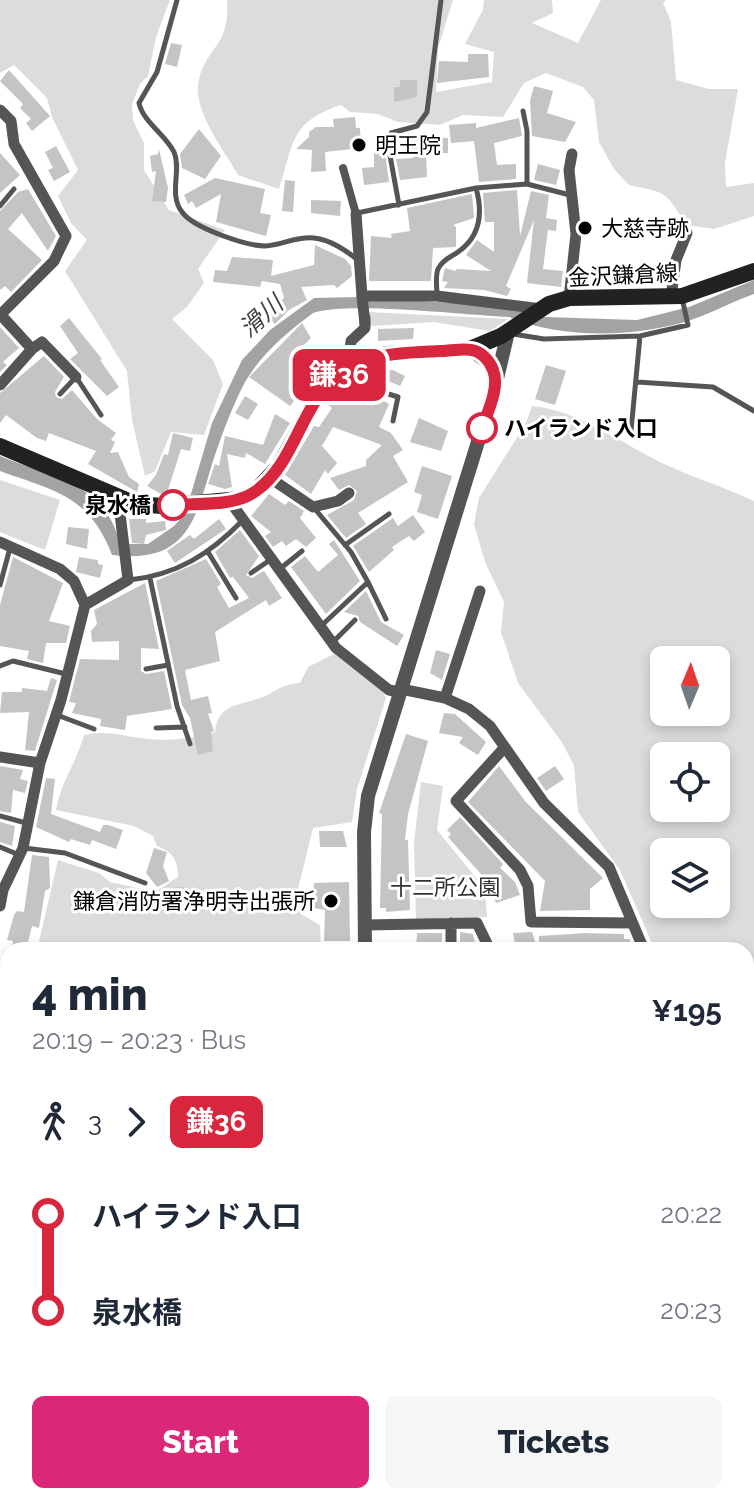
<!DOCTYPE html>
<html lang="en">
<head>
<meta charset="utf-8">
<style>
	:root { --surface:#fff; --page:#f6f6f7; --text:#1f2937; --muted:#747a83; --accent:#db2777 }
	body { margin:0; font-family:Raleway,"Noto Sans JP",sans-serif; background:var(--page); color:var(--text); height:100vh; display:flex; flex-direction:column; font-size:30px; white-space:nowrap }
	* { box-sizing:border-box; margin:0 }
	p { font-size:26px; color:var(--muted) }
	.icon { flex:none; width:44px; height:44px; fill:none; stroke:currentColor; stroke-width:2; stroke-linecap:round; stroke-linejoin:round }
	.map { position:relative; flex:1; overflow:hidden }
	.panel { position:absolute; left:0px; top:942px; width:754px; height:562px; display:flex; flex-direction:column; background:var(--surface); border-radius:24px 24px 0 0; box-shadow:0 4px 12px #0003 }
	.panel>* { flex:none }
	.badge { padding:0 16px; border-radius:12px; font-size:28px; line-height:52px }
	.needle { width:52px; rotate:2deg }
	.fabs { position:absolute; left:650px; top:646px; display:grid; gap:16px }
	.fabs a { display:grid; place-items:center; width:80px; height:80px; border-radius:12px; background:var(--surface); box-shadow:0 4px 12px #0003; font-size:40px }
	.map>.badge { position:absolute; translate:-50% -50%; box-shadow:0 0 0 4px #fff }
	.legs { display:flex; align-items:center; gap:12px; height:88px; padding:0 32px; font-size:26px }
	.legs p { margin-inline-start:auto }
	.headline { display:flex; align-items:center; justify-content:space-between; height:136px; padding:0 32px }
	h1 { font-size:44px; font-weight:800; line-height:60px }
	.action { display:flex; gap:16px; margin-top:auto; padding:16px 32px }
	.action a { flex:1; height:92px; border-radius:12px; background:var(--accent); color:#fff; font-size:32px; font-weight:800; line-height:92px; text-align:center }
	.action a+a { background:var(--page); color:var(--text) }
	ul { padding:0 32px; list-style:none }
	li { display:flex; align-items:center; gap:28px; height:96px; font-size:30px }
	li i { display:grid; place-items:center; width:12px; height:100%; margin:0 10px; background:currentColor }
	li i::after { content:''; width:20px; height:20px; margin:-10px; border:6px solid; border-radius:50%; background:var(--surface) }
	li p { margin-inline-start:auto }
	li:first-child i { background:linear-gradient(#0000 50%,currentColor 0) }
	li:last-child i { background:linear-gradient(currentColor 50%,#0000 0) }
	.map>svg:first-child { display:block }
</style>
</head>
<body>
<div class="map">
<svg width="754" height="1503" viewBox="0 0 754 1503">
	<rect width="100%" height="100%" fill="#fff"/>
	<path fill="#dcdcdc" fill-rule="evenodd" d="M0,0H170L156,37L148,76L140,84L132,104L133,120L144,143V170L169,210L225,230L198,269L204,283L187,307L172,319L213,360L223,384L204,435L171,432L155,471L145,476L132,420L127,371L65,271L87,240L71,223L58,196L78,170L52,117L47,98L14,65L0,73Z
		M227,0H453L438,48L436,92L492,82L494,52L465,44L483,10L484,0H552L553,13L532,23L578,43L601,0H666L663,3L671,21L676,80L709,89H738L725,163L726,187L754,183V216L714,229L687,225C663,190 670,194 629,185L614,169L599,142L594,100L583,87L546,73L524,83L503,117L463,115L440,125L398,122L378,114L350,112L341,105C289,122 294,144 279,189L238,175C224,150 191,109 199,79C208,45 230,47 227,0Z
		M368,312L508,319L490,331L433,322L372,326Z
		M532,406C578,410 621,443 662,463C692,477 724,487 754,501V1503H651L652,1496H746V950H655L620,870L578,812L574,765L561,741L518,683L501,632L504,602L485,562L474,524L479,498L526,423ZM664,660H716V712H664ZM664,756H716V808H664ZM664,852H716V904H664Z
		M0,480L60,500L45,550L0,532Z
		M334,654L383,692L386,698L357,789L352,822L313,828L298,889L301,914L320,925L321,950H37L58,860L99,873L110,882L155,892L178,877C178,860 173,852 157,846L153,836L134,826L56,810C61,782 77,761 84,735C105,730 119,735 140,738C164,742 192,739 215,732C218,705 236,706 257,699C277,693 274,686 300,683L308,667Z
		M421,782L443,786L437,830L485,889L487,917L416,920L414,843Z
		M0,1037H8V1171H0Z"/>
	<path fill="#a3a3a3" d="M754,280V294C731,302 708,315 685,322C631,337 562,339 509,317C466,315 348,301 313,313C286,333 260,355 244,384C231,409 221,437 212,464C195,522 186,564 112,555C89,495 55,491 0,471V456C53,478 105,482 120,544H148L174,526L185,514L212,423L242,360L270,330L314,298L358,297L502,306L545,317L637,320L689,307Z"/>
	<path fill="#c4c4c4" d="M171,43L182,45L177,67L165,64Z
		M468,54H488L489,77L437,83L439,61L468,62Z
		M9,70L50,116L32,131L26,123L31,119L20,108L23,104L0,81Z
		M400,80H417V97L394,102V87H400Z
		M534,86L553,91L547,113L576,122L565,142L532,136L530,101Z
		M355,117L356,128H360L361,148L325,152L326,171L311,172L312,150L296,149L309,137V132L316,127H334L333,119Z
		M519,118L522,136L494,143L497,165L516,164V179L479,182L474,141L451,143L449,125L476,123V128Z
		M199,129L221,156L205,179L182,168L180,154Z
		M412,135L448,138V153L426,154L427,177L400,180L396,159L413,158Z
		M56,146L70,172L54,181L48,170L53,168L45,152Z
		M384,146L389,182L364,185L362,168L374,167V147Z
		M159,149L168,188L166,202L152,201L156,171L152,172L150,156L158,154Z
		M0,153L20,175L0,193Z
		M538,164L560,170L556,185L534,180Z
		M215,178L265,189L260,213L271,215L266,236L216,222L221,194L196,208L192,201L188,204L184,195Z
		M285,180L295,181L293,212L282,211Z
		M28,189L56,236L48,251L22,213L8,229L42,260L11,292L5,286L0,290V211L18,192Z
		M517,190L520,236L531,191L549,195L546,218L557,220L556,231L548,230L543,269L563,271L561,287L527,283L534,220L506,286L511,289L507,296L484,290L444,288L448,282L442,281L445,268L455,271L457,269L491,271L466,255L477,240L494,252V222H485L483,193Z
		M472,194L474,218L453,225L456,227V247L433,248L431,281H369L371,236L392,238L391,234L410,231L407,208Z
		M311,200L341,201L340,216L311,213Z
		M315,245L345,259L351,266L352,276L337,288L334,285L301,287L307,300L289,310L275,324L265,314L284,298L280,284L262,281L260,287L213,282L215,270L227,271L232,257L273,260L271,276L314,265Z
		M69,318L102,359L100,360L119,387L107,396L70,359L78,353L60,326Z
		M302,323L311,338L295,354L303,360L296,367L315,384L307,394L303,390L290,406L249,377Z
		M0,327L19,348L3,362L7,365L0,372Z
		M414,328L413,339L378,341V329Z
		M44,356L64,377L55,392L56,397L62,399L72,390L97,419L116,433L111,440L115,442L110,453L118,452L129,477L139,484L137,492L88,464L96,451L49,433L46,441L37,438L6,415L0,423V393Z
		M546,365L566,371L555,405L535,399Z
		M374,369L393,370L405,376L400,386L388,381L385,387L369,379Z
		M350,382L389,404L379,427L391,433L403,450L393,456L408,482L358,513L366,524L346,538L327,515L354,500L357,491L349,485L339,490L330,478L366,466V460L382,445L333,427L322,446L337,463L328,474L325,470L311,494L285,475L314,426L319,427L332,408L327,404Z
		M245,396L258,404L248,420L235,413Z
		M275,414L290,423L265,464L246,453L245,458L227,454L232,487L225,489L208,484L215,464L219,466L225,436L263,445Z
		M419,418L448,431L441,451L410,442Z
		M173,433L193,438L190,451L181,449L168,490L163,495L147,486L156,475L164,454L168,455Z
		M422,466L452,476L438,519L417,512L422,495L414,492Z
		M269,494L285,505L289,501L304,511L300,518L316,538L306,547L296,539L286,546L282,541L273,547L265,536L271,532L251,516Z
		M413,515L425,532L414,541L409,536L392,547L394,550L369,572L353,546L393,518L398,526Z
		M129,519H146V523L165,521L166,530L146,535L144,544L132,543Z
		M219,519L226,529L175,563L167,551L190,535L194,539Z
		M68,527L89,529L87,549L66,544Z
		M240,530L259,556L246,575L252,578L264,571L282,598L269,606L266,600L215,632L220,661L185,670L191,700L208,696L212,713L208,714L214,731L211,732L213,751L198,755L190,718L182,705L156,581L206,559L221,584L217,587L229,608L249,598L233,577L230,578L215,552Z
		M334,540L360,581L326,614L291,567L305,556L318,572L338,555L329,544Z
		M13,557L63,583L49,621L70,626L66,643H46L43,663L27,659L29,651L0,646V605Z
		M79,557L98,560V564L103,565L100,578L76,572Z
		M145,583L159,649L141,648V671L146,674L164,671L172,709L127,716L125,730L100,726L101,719L72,713L76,703L69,702L80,659L119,660V641L92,642L91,631L97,624L94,610Z
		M366,591L381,622L404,635L397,646L360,622L358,616L344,612Z
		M436,650L450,654L442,680L430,673Z
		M51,678L57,680L35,751L25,750L29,712L0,713L2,692H22V688L47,691Z
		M444,713L455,714L486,742L478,755L459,743L463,737L439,733Z
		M406,734L428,741L408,814L405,840H408L410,910L386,912V908H380L382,814L379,813Z
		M0,766L23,770L20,779L28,781L25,793L13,790L11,813L0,811Z
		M499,766L525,801L603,878L590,889V910L540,911L545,881L468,802Z
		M555,766L564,779L546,791L537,778Z
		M46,778L55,779L51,814L100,832L103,825H108L123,830L116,849L92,840L90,845L71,839L69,842L36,827Z
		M460,817L503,864L500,868L515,882L520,895L496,903L488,882L448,837L451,834L447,830Z
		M0,822L15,826L12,846L0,842Z
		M319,831H343L347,847H320Z
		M154,848L167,852L163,866L169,881L157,887L146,873Z
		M32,855L49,857L50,888L45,891L39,928L32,926L26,950H12L13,941L7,940L14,915L17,911L24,912Z
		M349,882L350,941H324L325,910L313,908L314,883Z
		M186,887L187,904L171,905L170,888Z
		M460,932L473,934L477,950L460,949Z
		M532,932L538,950H516L513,933Z
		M417,933H442V946L416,947Z
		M586,933L624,934V939H630L631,950H539V936Z"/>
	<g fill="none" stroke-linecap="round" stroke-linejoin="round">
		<path stroke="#555" stroke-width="5" d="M177,0L157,72L139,103C143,122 165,134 174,152C182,170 168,194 182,212C193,228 247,246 265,246C282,245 297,236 314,238C331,240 345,250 358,260
			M523,111L527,131V184
			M399,205L389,150L391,133L417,126L427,112L441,0
			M0,206L14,189
			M357,213L476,188L527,184L570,195
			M437,295C437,288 435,276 438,269C442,260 451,257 458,252C481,236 483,213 476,188
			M513,334L544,339L640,336
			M351,371L373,389L398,397L393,421
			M637,382L713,387L754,411
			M60,394L76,377L101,415
			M631,431L640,336L688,325L682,298
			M314,508L351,552L368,582L320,627
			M345,545L389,514
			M208,552L236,598
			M281,568L302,551
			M251,573L270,560
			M150,578L177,706L190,744
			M129,580C177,575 210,554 243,520
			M368,582L386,619
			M0,585L10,548
			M333,642L355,620
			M0,666L13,661L66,674
			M146,669L168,665
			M57,715L94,729
			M156,728L185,727
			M0,816L26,823
			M0,847L17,854
			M24,848L65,853L145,883"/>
		<path stroke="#555" stroke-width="8" d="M343,168L356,214"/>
		<path stroke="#555" stroke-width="11" d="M0,110L11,121L14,144L66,236L54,261L1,314
			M356,214L362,296H437L542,309
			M671,297L676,260L687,233
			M569,298L576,234L569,170L572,154
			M0,314L32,349L0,385
			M32,349L42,342L76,377
			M348,368L351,341L365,328V318
			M270,478L313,507L338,501L349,493
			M229,500L336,648L389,690L400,692
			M0,542L60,569L74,581L85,605
			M401,689L445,698L469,709L490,726L544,803L609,867L644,950
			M445,698L480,591
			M505,747L456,801L520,870L528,886L531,922L631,923
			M0,757L40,763
			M0,906L3,890L23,848L40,763L61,700L85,605L128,580L118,497
			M451,923V950
			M365,925L477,923L490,950
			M0,1176H8
			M0,1366L1,1497
			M85,1496L89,1503
			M456,1496L457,1503
			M524,1503L526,1496"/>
		<path stroke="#555" stroke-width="14" d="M470,349L490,364L496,383
			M365,950L364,832L368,796L495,387L508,332
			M371,1496V1503
			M189,1503L204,1496"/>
		<path stroke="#222" stroke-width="16" d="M0,446L136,504L162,506L241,499L256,491L279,466L312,406L330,382L363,360L387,354L470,349L501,336L549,304L569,298L682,296L754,271"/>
		<path stroke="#555" stroke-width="11" d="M362,296L365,324"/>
	</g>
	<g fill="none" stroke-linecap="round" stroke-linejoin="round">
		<defs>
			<path id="line-1" d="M173,505C199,503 234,507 256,491C295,463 300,407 336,377C366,352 404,353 441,351C450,351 462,348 471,350C481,351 490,361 493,370C500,387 488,411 482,428"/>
		</defs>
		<use href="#line-1" stroke="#fff" stroke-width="18"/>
		<use href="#line-1" stroke="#d7263d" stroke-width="12"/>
	</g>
	<g fill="#000" stroke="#fff" stroke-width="3">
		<circle cx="359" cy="145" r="8"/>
		<circle cx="585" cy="228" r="8"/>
		<circle cx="331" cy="901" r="8"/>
	</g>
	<g fill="#fff" stroke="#d7263d" stroke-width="4">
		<circle cx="482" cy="428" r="14"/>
		<circle cx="173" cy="505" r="14"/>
	</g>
	<g text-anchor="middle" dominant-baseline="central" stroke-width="6" stroke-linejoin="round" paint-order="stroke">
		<g font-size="22" fill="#000" stroke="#fff" text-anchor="start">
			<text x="375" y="145">明王院</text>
			<text x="601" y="228">大慈寺跡</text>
			<text x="315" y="901" text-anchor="end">鎌倉消防署浄明寺出張所</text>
		</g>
		<g font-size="22" fill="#000" stroke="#fff">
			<text transform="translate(623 275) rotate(-3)">金沢鎌倉線</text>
		</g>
		<g font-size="22" font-weight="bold" fill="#000" stroke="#fff" text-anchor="start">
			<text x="504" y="428">ハイランド入口</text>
			<text x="151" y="505" text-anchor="end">泉水橋</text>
		</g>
		<g font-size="22" fill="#333" stroke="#fff">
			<text x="445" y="887">十二所公園</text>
		</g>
		<g font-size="24" font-style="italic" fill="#444" stroke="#fff">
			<text transform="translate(261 316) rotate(-42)">滑川</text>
		</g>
	</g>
</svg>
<div class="fabs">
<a><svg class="needle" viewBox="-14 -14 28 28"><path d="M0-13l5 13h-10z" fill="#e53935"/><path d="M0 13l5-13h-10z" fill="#747a83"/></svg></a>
<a><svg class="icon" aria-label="locate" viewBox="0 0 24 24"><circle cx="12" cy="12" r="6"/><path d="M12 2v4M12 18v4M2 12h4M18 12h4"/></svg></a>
<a><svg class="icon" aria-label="layers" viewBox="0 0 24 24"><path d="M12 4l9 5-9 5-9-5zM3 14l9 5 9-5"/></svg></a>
</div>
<b class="badge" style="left:339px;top:375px;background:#d7263d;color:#fff">鎌36</b>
<section class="panel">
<div class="headline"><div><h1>4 min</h1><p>20:19 – 20:23 · Bus</p></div><b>¥195</b></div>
<div class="legs"><svg class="icon" aria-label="walk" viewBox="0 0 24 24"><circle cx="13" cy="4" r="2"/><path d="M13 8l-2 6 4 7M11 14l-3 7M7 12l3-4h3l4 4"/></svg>3<svg class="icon" aria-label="forward" viewBox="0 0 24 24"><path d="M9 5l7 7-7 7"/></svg><b class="badge" style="background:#d7263d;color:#fff">鎌36</b></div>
<ul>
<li><i style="color:#d7263d"></i><b>ハイランド入口</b><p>20:22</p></li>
<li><i style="color:#d7263d"></i><b>泉水橋</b><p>20:23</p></li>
</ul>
<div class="action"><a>Start</a><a>Tickets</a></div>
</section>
</div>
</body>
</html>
